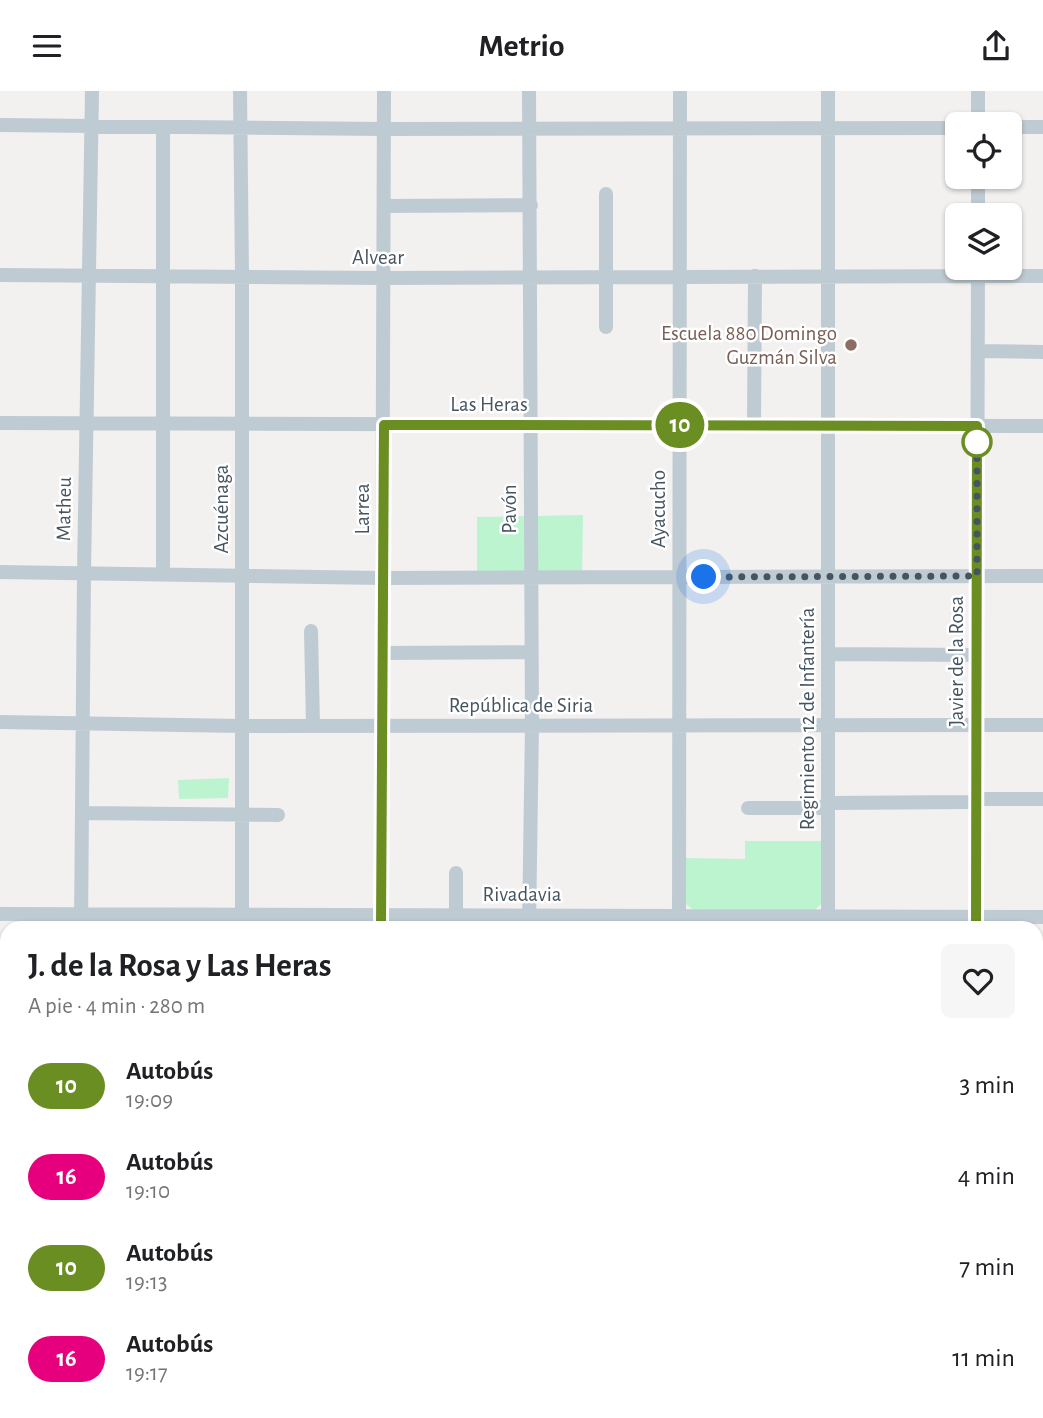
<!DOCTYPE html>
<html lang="es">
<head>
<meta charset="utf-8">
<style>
	:root { --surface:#fff; --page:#f6f6f6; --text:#202124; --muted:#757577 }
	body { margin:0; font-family:"Alegreya Sans",sans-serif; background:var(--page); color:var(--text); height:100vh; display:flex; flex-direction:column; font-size:26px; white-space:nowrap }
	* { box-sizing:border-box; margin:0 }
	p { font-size:23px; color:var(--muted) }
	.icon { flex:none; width:38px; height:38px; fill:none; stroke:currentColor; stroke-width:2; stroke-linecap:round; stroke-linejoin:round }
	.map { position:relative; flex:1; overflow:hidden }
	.sheet { position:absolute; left:0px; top:830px; width:1043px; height:499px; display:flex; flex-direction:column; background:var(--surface); border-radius:21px 21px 0 0; box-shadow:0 2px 5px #0004 }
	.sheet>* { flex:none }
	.badge { padding:0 14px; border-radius:23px; font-size:24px; line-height:46px }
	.controls { position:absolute; left:945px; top:21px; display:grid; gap:14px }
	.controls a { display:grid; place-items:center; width:77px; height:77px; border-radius:10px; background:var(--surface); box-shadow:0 2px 5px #0004; font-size:35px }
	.you { position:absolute; width:35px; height:35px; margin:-18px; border:5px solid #fff; border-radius:50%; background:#1a73e8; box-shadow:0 0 0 10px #1a73e833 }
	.map>.badge { position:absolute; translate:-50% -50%; box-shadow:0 0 0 4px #fff }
	.round { display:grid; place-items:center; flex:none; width:74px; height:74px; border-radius:10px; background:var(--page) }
	.overview { display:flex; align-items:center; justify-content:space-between; height:119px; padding:0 28px }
	h1 { font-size:33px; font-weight:700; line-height:52px }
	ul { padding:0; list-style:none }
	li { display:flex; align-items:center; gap:21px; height:91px; padding:0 28px }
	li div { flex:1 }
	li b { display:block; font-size:26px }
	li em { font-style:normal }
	li .badge { min-width:77px; font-weight:700; text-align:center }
	header { display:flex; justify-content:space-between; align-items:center; height:91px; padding:0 28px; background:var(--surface); font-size:32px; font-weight:700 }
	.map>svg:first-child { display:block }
</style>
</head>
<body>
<header><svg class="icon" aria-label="menu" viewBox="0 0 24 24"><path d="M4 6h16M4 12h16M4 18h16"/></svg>Metrio<svg class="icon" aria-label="share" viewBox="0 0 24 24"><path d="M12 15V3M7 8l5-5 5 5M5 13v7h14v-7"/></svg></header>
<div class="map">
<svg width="1043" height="1327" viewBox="0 0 1043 1327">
	<rect width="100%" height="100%" fill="#f3f0f0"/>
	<path fill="#bbf4cf" d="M583,424L582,486H477V426Z
		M229,687L228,707L179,708L178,689Z
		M745,750H823L822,812L815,819L692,818L685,812V767L745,768Z"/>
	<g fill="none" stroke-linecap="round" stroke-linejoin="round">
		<path stroke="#bfcbd3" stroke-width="14" d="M240,0L242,185V836
			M978,0V33
			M0,34L384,38L957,37
			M1010,36H1043
			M163,37V483
			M384,115L531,114
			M978,124V86
			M0,184L384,187L1043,185
			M606,236V103
			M978,260L1043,261
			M0,332L1043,335
			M754,334L755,185
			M0,481L383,487L1043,485
			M311,540L313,635
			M383,562L531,561
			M829,563L977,564
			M0,631L242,635L1043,634
			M748,717H821L829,712L969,711L977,708H1043
			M83,722L278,724
			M0,823L1043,826
			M81,836L84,482L92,0
			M381,836L384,0
			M456,836V782
			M529,836L532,634L529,0
			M679,836L680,0
			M828,836V0
			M976,836L978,177
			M0,1021H7
			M1036,1125H1043
			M0,1171H7
			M1036,1228H1043
			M55,1321V1327
			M229,1321V1327
			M380,1321V1327
			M677,1321V1327
			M529,1327V1321
			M809,1327H1043"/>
		<path stroke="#adc1d1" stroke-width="18" d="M1036,1001L1043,1000
			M1036,1025L1043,1024
			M0,1294L7,1292
			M0,1316L7,1314"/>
	</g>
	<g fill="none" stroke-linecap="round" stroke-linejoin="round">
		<defs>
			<path id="line" d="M381,836L384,334H457L977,335L976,836"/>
		</defs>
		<use href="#line" stroke="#fff" stroke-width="16"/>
		<use href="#line" stroke="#6b8e23" stroke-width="10"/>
		<path stroke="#465460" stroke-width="7" stroke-dasharray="0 12.6" d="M704,486L977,485V351"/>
	</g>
	<circle fill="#8d6e63" stroke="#fff" stroke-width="2.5" cx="851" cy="254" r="7"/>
	<circle fill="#fff" stroke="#6b8e23" stroke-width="3.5" cx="977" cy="351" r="14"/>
	<g text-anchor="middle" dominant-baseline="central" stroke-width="5" stroke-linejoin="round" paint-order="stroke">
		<g font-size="21" fill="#465460" stroke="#fff">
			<text x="378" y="166">Alvear</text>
			<text x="489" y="313">Las Heras</text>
			<text transform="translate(64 418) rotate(-89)">Matheu</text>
			<text transform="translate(221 418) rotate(-90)">Azcuénaga</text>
			<text transform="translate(362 418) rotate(-90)">Larrea</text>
			<text transform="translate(509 418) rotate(-90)">Pavón</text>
			<text transform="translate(658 418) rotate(-90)">Ayacucho</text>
			<text transform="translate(956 570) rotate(-90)">Javier de la Rosa</text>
			<text x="521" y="614">República de Siria</text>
			<text transform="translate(807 628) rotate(-90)">Regimiento 12 de Infantería</text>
			<text x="522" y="803">Rivadavia</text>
		</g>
		<g font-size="21" fill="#785e54" stroke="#fff" text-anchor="end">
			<text x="837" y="242">Escuela 880 Domingo<tspan x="837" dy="24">Guzmán Silva</tspan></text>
		</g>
	</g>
</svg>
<div class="controls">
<a><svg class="icon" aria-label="locate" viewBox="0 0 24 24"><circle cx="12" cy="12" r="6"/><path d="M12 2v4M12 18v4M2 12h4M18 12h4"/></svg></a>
<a><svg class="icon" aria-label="layers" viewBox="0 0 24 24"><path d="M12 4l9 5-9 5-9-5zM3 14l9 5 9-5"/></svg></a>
</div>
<div class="you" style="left:704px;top:486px"></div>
<b class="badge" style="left:680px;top:334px;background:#6b8e23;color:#fff">10</b>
<section class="sheet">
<div class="overview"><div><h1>J. de la Rosa y Las Heras</h1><p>A pie · 4 min · 280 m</p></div><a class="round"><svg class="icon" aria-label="heart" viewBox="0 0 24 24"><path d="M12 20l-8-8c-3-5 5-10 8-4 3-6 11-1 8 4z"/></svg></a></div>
<ul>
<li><span class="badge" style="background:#6b8e23;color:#fff">10</span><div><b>Autobús</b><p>19:09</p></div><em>3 min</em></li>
<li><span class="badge" style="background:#e6007e;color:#fff">16</span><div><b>Autobús</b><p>19:10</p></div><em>4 min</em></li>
<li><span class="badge" style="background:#6b8e23;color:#fff">10</span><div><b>Autobús</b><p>19:13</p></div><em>7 min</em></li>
<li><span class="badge" style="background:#e6007e;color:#fff">16</span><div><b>Autobús</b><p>19:17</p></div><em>11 min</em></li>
</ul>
</section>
</div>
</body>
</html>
